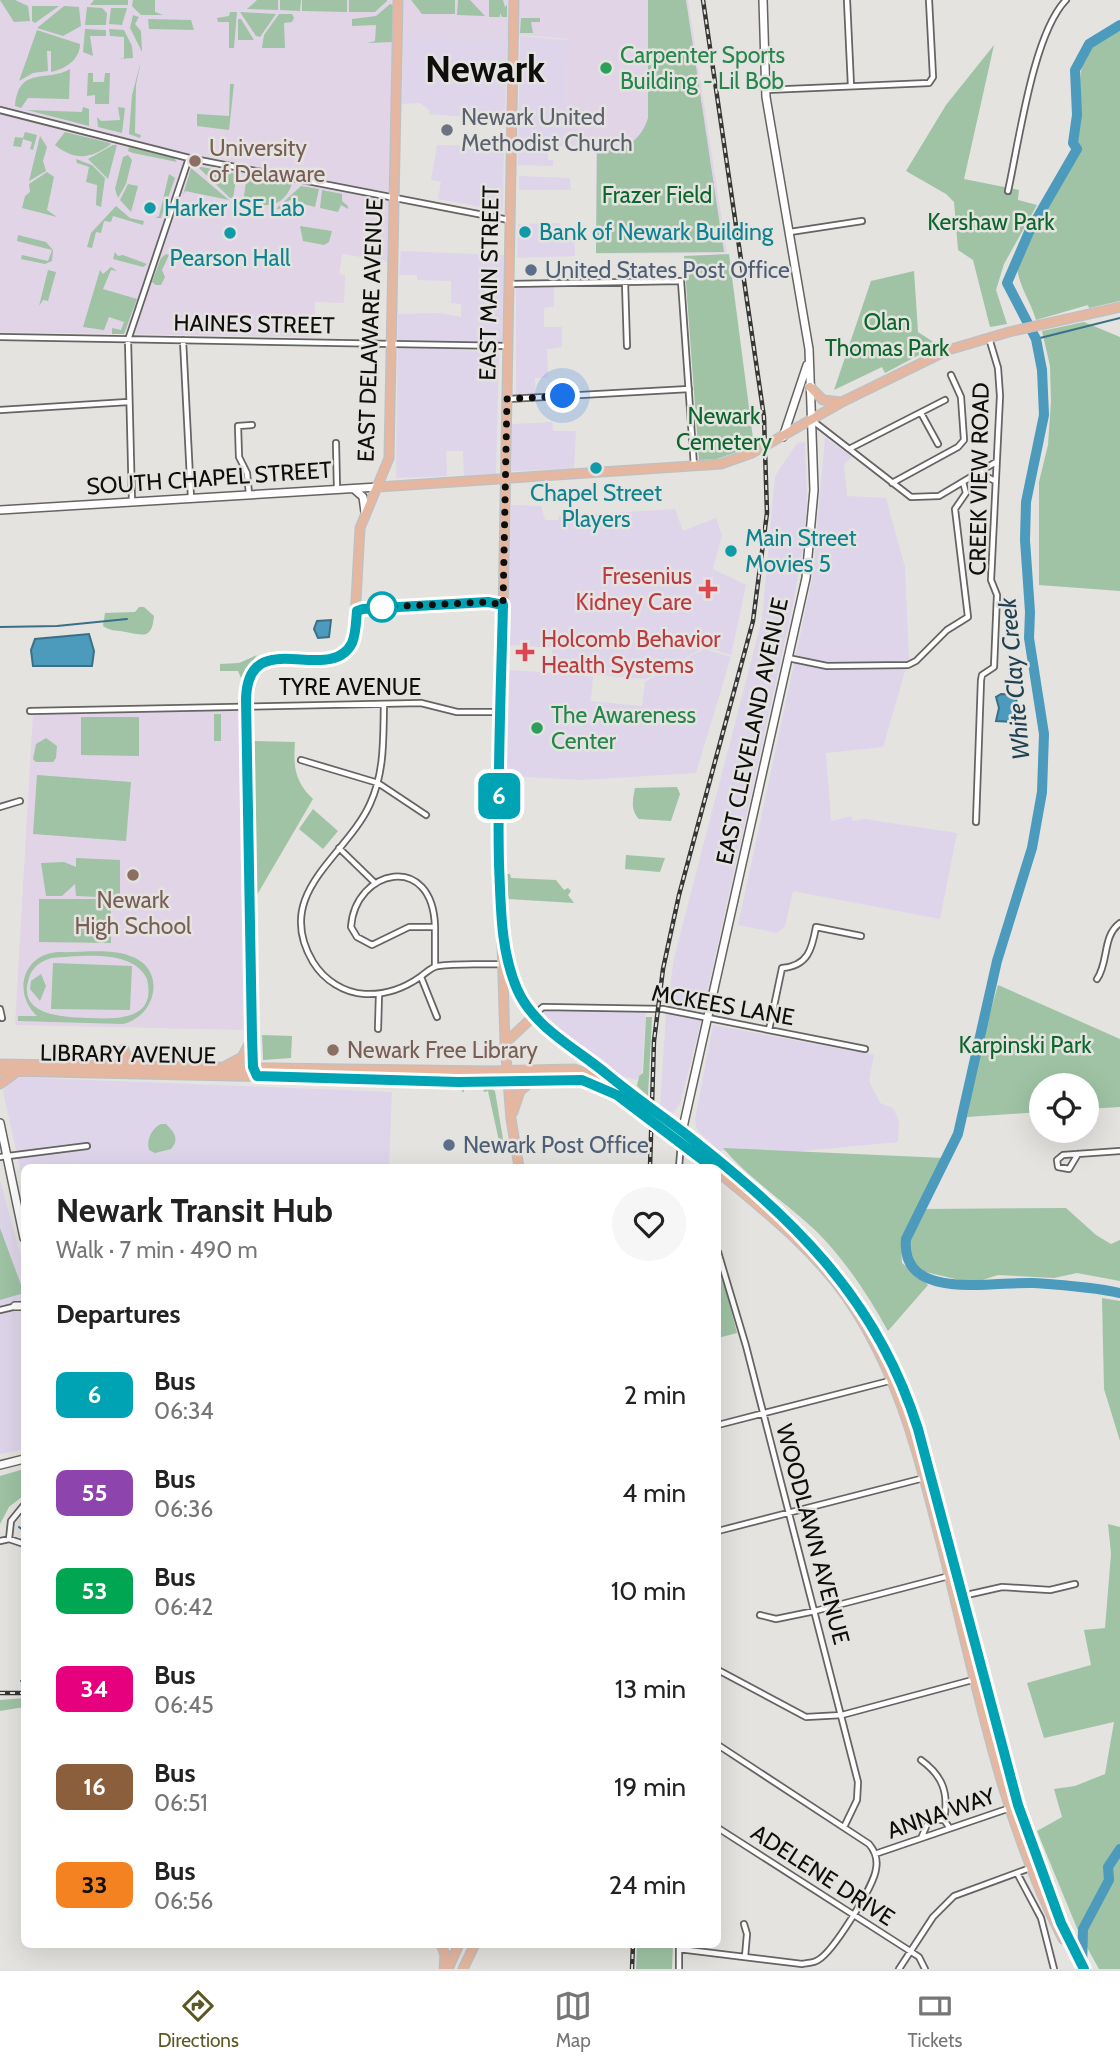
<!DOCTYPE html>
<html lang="en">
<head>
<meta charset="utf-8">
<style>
	:root { --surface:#fff; --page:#f6f6f6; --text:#222; --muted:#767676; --line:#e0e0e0; --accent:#5c5825 }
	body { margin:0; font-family:Cabin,sans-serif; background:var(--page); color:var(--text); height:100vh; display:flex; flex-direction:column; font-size:26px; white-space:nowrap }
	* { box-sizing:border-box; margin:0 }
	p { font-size:23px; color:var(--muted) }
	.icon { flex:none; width:38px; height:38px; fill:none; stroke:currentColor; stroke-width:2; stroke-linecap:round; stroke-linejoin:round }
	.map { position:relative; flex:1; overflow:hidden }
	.drawer { position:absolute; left:21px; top:1164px; width:700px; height:784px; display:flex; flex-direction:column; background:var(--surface); border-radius:10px; box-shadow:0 7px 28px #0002 }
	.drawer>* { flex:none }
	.badge { padding:0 14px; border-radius:10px; font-size:24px; line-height:46px }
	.fabs { position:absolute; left:1029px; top:1073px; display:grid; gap:14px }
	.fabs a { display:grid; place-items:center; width:70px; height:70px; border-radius:50%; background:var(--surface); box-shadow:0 7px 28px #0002; font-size:35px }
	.you { position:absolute; width:35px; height:35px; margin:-18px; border:5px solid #fff; border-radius:50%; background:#1a73e8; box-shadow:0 0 0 10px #1a73e833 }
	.map>.badge { position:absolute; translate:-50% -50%; box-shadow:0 0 0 4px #fff }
	h2 { padding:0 35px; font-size:26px; line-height:63px }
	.round { display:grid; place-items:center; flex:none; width:74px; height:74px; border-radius:37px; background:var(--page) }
	.summary { display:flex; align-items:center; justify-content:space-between; height:119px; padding:0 35px }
	h1 { font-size:33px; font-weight:700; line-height:52px }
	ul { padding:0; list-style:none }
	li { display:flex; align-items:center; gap:21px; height:98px; padding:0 35px }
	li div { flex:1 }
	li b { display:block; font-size:26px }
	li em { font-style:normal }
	li .badge { min-width:77px; font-weight:700; text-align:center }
	.dock { display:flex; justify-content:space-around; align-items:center; height:98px; border-top:2px solid var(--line); background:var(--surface); font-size:19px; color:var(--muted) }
	.dock a { display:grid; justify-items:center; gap:4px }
	.dock .active { color:var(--accent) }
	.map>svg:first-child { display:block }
</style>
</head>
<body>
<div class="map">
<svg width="1120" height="1969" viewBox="0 0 1120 1969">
	<rect width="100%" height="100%" fill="#e4e3e0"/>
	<path fill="#ded5ea" d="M403,34L507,39L505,120L429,114V110L420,103L402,104Z
		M520,36L567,40L566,146H548V160H553V166L518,165Z
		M437,145L504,146L503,211L438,199L441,182L431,180Z
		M519,176L570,178L571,190H519Z
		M560,223L561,237H574L575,256L517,258L518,224Z
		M401,251L504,255L502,343H460L457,350L499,353L496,474L464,476L463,451H446L447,476L396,478L398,314L440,313L461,317V304L451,303V281L417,280V275H399Z
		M554,287V307L544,308V327H562V347L547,349L548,378H535L536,394L516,395V288Z
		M552,422L553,431H576L574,469L512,471V424Z
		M825,437L852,457L844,465L847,496L886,498L905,567L909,658L883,747L826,753L831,821L851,816L853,821L864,819L957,833L940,919L793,891L785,926L777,933L738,925L813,575Z
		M805,442L807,498L805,536L793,604L699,1030L680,1104L673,1113L660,1107L666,1014L674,958L762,619L775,476L797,443Z
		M511,505L541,506L545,520H558L559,516L675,509L683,531L716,518L722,535L713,569L746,585L731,655L704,647L672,666L704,649L731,657L696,773L582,780L506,776L510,670L593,676L591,701L642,706L645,682L665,670L645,679L557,672L551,668L552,648L508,645Z
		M545,1009L646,1011L642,1073L636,1080L612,1073L551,1026L541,1015Z
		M713,1025L874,1055L869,1081L880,1103L893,1108L899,1121L898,1142L802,1151H719L697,1130L695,1119Z
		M13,1077L392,1092L389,1167H24V1187L3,1091Z
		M0,1180L24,1268V1449L0,1454Z"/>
	<path fill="#e2d4e7" d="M0,0H688L727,253L596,254V147L566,146L567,39L522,35L507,39L393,34L388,261L342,254L339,274L345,275L344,303L315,302L314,337L0,332Z
		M239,709L242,717L246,1030L15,1025L33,713Z"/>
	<path fill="#9fc3a4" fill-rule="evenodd" d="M0,0H15L28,6L30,21L14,22Z
		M94,0H128V5H90Z
		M155,0V12L163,15H141L132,6L133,0Z
		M257,0H278V10L247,9Z
		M280,0H301L300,11L280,10Z
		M302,0H347V12L302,11Z
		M349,0H387V1L375,12H349Z
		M411,0H455V14H422Z
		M458,0H470L485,16L457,15Z
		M489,0H503L505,7L507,5V17H502L500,13V17H489Z
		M648,0H686L724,252L596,253L597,148C622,152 640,143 648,118Z
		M390,4L393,5V42L367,43L375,41L376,25L352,26V19L376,16Z
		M32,6H59L35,23L32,21Z
		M64,6L79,7L81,26L63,36L37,28Z
		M87,7L102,8L107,13L106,25H85Z
		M111,8H127L122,25L109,24Z
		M230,12H237L234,48H229V22H218L217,18L229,16Z
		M240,12L276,14L260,37L256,36Z
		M279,14H292L294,18L292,22L284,23L285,48H262L264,35Z
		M133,15L139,17L135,24L141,31L142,52L130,28Z
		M521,18H540V22H531L533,33H520Z
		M148,19L191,20L194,30L149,29Z
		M238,19H241L254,40H238Z
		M1120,28V301L1089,308L1088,305L1036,320C1030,298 1012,277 1018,254C1025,231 1055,194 1066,169C1071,158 1077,145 1079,133C1084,92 1066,44 1120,28Z
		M85,29L106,30V36H90L93,56L83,52Z
		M109,29L124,30L132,46L133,58L119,59L124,58V37L110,36Z
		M37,30L80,44C80,59 66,69 51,72V51H47L48,71L33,73L19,81Z
		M994,45L964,179L1019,190L1018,200L1037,205L1004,264L996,290L1007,324L990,327L973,260L958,250L954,202L946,194L906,171L946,105Z
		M141,61L136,85L135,133L141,135L140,138L129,134L132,95Z
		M70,69L69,99L28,98L21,108L15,106C19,65 46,83 70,69Z
		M88,73H93V82H104L105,73H110L109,104H95V95L87,96Z
		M230,84H234L229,130L197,126V114L229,116Z
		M83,107L89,109V126L27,110L82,112Z
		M118,107L125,108L122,133L98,127L97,117L101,121L120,120Z
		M25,132L37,135L33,150L30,149L32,142L23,139L21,147L13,146L15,137L23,138Z
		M65,132L110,143L111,144C91,159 75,161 55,145Z
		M40,136L47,147L43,161L46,171L29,181Z
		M113,145H117L108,179L88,159Z
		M129,147L174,158L177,162L133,153L128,151Z
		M128,155L132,160L126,184L118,198L115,189L123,157Z
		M76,159L92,165L105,178L101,207L96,205L97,185L86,182L89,167L77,163Z
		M197,166L237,174L233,198H230Z
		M191,168L229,200L185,191L183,195Z
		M47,172L54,177L47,210L57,217L22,208L25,196L30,192L29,184Z
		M169,174L175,178L161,218H155L159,216Z
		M247,176L292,184C283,209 265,207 243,202Z
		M128,184L138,186L131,212L120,200Z
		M301,186L319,189L315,207L289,200L286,208L276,209Z
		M322,190L342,194V201L348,206V209L341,205L338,212L320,208Z
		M116,206L130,218L144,221L143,225L113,216L111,222L104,221L101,233L96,232L92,248L87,247L91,233Z
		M300,226L332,231L329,242L324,245L303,241Z
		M18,235L46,242L53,250L52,261L45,264L21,259L22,255L48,261L52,250L17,241Z
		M115,252L118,256L123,255L147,264L143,267L113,259Z
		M166,254L169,255L162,270L165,277L161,285H156L152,282L161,258Z
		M729,254L754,446L717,459L699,460L684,256Z
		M111,267L117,271L111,270L103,289L137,299L124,334H112V328L121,330L124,322L109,317L104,330L83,327L100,270L103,274Z
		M48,270L56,272L48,301L43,300L39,306Z
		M914,271L918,332L938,345L885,373L882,367L834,390L871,281Z
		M1084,322L1120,337V591L1039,585V482L1048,445L1051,402L1050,366L1042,331Z
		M139,607H144L154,616C152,640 143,635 126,632C118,630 112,632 103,626L105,613L135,612Z
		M257,655L241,678L238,671H220V664L239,663Z
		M214,714H221V741H214Z
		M81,717H139V756L81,755Z
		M46,738L57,746L56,758L53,762H36L33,759L36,744Z
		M253,741L295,742C293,767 295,782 313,799L254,900Z
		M37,775L131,782L126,841L33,834Z
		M677,787L680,794L671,821L639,819C630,810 633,799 635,788Z
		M313,809L338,831L323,849L299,829Z
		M626,855L665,858L660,872L625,869Z
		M76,858L120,860V898L76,896L75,884L62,896H46L41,863L64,862L76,867Z
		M507,874H510L511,878L556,880L564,890L568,888L571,891L568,895L574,903L508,899Z
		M39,899H111V943L39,942Z
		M58,952C80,953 110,948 130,956C167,968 157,1016 123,1024L18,1021V1016H37C12,993 23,954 58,952ZM52,958C81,956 133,949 147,979C157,1021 116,1019 89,1018C65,1017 16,1017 29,978C32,967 41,961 52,958Z
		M53,963L132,966L130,1010L51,1009Z
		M41,974L46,986L40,1001L30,989L31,981Z
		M998,985L1120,1039V1107L1087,1109V1085H1041V1112L967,1117L978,1056Z
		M646,1017H652L648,1096L637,1086L639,1076L643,1073Z
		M262,1035L292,1036L291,1058L263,1060Z
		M460,1086L489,1087L495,1091L505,1151L495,1153L501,1150L488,1091L484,1092L483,1088H465L463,1093Z
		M161,1124H166C174,1132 180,1139 171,1149L155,1153L149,1150C146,1140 152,1128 161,1124Z
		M723,1148L944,1158L901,1244L902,1263L928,1285L888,1331C868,1295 846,1261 816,1231C786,1202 750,1180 723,1148Z
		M1066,1208L1096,1235L1111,1244L1120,1240V1281L1077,1273L1054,1278L998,1275L973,1283L921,1271L910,1261L906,1245L925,1209Z
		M0,1228L24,1293L0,1300Z
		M718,1259L737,1333L718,1338Z
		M1102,1298L1120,1301V1441L1104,1389Z
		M24,1469V1495L9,1507L0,1524V1476Z
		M1108,1524L1120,1527V1969H1099L1079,1933L1037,1831L1062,1817L1054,1789L1075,1786L1105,1774L1114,1722L1044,1738L1027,1683L1091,1665L1084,1630L1105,1628L1111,1554Z
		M24,1698V1707L0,1711V1700Z
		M637,1944H673L672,1969H636Z"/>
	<path fill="#4c9abc" stroke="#397088" stroke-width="2" d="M331,620L329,637L318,638L314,629L317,621Z
		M89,634L94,651L92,666H33L31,650L35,639Z
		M1001,694L1017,695L1014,722L996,721L999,708L996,697Z"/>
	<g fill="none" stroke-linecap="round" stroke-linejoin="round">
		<path stroke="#397088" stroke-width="2" d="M1036,339L1120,318
			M0,627L57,626L127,619
			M19,1527L24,1531
			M21,1681L24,1680"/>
		<path stroke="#4c9abc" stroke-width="10" d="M1120,25L1089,44L1075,70L1077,115L1073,143L1077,149L1029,232L1007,283L1036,339L1042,370L1044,415L1026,502L1025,540L1030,612L1029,638L1044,734L1042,792L1032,848L997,961L958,1134L906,1239C900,1303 995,1281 1034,1283C1062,1285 1093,1287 1120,1293
			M1082,1968L1083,1929L1109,1880L1108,1867L1120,1849"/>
		<defs>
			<path id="street" d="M847,0L851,86
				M766,90L929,83L933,77L929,0
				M0,110L189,158L509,220
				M1008,191C1019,142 1033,34 1066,0
				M790,232L862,221
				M625,282L627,346
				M510,284L681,281L694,466
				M0,337L507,346
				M183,340L191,498
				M508,399L689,389
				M0,410L128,402
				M921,413L938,444
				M813,421L911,497L939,496L996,462
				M336,443L337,489
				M849,449L945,400
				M980,473L995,481
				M892,483L958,447L964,440L961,397L951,375
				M249,494L247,473L239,457L238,426L252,425
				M132,502L128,340L189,158
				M357,611L488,602L502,605
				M788,658L827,666L908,665L916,661L947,630L968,617L955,509L966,493L963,482
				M384,704C383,739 385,771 370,804C346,857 272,893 313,962C324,980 344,993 365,994C386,995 403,989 420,977C426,973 431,967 438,966C458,963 481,965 502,964
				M30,711L421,703L457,712H501
				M301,760L378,783L426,815
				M0,807L20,801
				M976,822L981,680L982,675L994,667L997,595L991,580L1000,396L998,368L989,338
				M339,848L375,883
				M435,927C433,851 355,869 351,927L357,937L372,945L409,927H435V966
				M421,977L437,1017
				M1097,979C1109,962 1102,936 1120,923
				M0,1009L2,1018
				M534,1015L543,1007L663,1009L865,1049
				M378,1029L379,994
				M769,1030L782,968C808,966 812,949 816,927L861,936
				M1078,1154L1069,1169L1058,1167L1057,1160L1063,1155L1120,1151
				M0,1157L87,1146
				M679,1167L681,1143
				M718,1252L746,1346L858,1782L857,1800L845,1825
				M0,1310L17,1306
				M718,1425L893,1380
				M718,1531L924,1478
				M9,1539L11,1521L24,1505
				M0,1541L9,1539L24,1544
				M971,1594L1002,1587L1050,1590L1075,1584
				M760,1615L776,1619L815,1611L949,1576
				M718,1670L806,1717L842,1715L976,1679
				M921,1760C943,1776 949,1793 944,1820L949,1827
				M718,1828L910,1951L919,1957L925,1969
				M922,1836L929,1820H944
				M875,1854L1010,1808
				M1017,1873L1041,1918L1054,1969
				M744,1924L747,1934L745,1957
				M679,1949L802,1964C807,1963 814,1963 818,1960C833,1952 874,1886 876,1869C878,1859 875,1851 869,1844L718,1745
				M679,1969V1944
				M899,1969L933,1917L954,1896L1030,1868"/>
			<path id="secondary" d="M783,437L807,365
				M354,489L363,497L365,512
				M0,510L378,487
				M0,1123L24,1238
				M682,1132L806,578L814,490L809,349L766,97L763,0
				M15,1306H24
				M0,1465L24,1459"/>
			<path id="primary" d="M514,0L499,843L505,1043L511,1119L519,1167
				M810,387L823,400L841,402
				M378,487L721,464L752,453L844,401L948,350L1009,332L1120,307
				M506,951C516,1020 564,1036 610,1077
				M505,1043L534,1016
				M124,1049L127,1058L136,1061
				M0,1064L490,1071L574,1069L620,1086L735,1174L796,1228L834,1269L874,1326L898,1374L922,1441L1018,1805L1061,1923L1084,1969
				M227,1065L242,1057L251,1041
				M0,1071L458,1081L576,1079L617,1095L712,1167
				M257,1076L253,1067L252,1037L247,689C257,629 337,688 354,637L360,528L389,458L398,0
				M0,1084L15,1073
				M513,1112L520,1091L533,1080
				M718,1172C764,1210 811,1247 846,1296C896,1368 917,1448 938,1531C974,1668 998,1813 1063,1939
				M441,1944L445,1955L444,1969
				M448,1969L459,1944
				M463,1969L475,1944"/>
		</defs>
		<use href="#street" stroke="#666462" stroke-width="8"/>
		<use href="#secondary" stroke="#666462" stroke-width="10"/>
		<use href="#primary" stroke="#c0c0c0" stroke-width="11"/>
		<use href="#street" stroke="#fff" stroke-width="4.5"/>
		<use href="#secondary" stroke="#fff" stroke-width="7"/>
		<use href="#primary" stroke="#e6b7a0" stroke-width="8"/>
		<defs>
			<path id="rail" d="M650,1167L654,1041L663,969L679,895L753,621L767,513L764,417L703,0
				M0,1693H24
				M632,1969L633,1944"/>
		</defs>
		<use href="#rail" stroke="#363635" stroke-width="4.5"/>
		<use href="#rail" stroke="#e4e3e0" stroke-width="2" stroke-dasharray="5" stroke-linecap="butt"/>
	</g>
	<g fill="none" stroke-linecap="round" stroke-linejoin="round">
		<defs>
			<path id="line" d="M712,1167L617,1095L582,1080L458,1082L257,1076L253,1067L252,1037L246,699C248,623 330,687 352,643C356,634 356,621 357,611L363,609L488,602L503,605C501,691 497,778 499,864C501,906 500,949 517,989C534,1028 576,1048 608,1075C632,1095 658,1113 683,1132C790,1216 876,1295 918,1429L1018,1805L1061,1923L1084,1969"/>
		</defs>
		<use href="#line" stroke="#fff" stroke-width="16"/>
		<use href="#line" stroke="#00a3b4" stroke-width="10"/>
		<path stroke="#0e0e0d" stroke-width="7" stroke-dasharray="0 12.6" d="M382,607L488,602L503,605L507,399L563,396"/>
	</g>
	<g fill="#2e9e5b" stroke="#e4e3e0" stroke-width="2.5">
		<circle cx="606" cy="68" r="7"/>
		<circle cx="537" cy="728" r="7"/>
	</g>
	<circle fill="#6b7280" stroke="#e4e3e0" stroke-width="2.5" cx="447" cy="130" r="7"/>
	<g fill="#8d6e63" stroke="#e4e3e0" stroke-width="2.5">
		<circle cx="195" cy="161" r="7"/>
		<circle cx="133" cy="875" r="7"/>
		<circle cx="333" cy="1050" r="7"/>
	</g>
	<g fill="#0f9aa8" stroke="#e4e3e0" stroke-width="2.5">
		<circle cx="150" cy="208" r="7"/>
		<circle cx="525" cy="232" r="7"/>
		<circle cx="230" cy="233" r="7"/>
		<circle cx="596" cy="468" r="7"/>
		<circle cx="731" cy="551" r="7"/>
	</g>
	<g fill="#5c6f8a" stroke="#e4e3e0" stroke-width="2.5">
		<circle cx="531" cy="270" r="7"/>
		<circle cx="449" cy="1145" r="7"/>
	</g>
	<g fill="#e0444e" stroke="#e4e3e0" stroke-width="2.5">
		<path d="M704.5 578.5h7v7h7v7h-7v7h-7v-7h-7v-7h7z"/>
		<path d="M521.5 641.5h7v7h7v7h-7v7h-7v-7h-7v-7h7z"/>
	</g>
	<circle fill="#fff" stroke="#00a3b4" stroke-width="3.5" cx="382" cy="607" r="14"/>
	<g text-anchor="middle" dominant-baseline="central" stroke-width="5" stroke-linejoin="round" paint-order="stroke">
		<g font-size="23" fill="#27864d" stroke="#e4e3e0" text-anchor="start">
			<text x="620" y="55">Carpenter Sports<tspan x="620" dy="26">Building - Lil Bob</tspan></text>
			<text x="551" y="715">The Awareness<tspan x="551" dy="26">Center</tspan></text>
		</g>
		<g font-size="23" fill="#5b616d" stroke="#e4e3e0" text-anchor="start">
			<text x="461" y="117">Newark United<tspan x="461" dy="26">Methodist Church</tspan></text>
		</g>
		<g font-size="23" fill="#785e54" stroke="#e4e3e0" text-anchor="start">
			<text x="209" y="148">University<tspan x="209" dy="26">of Delaware</tspan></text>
			<text x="133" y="900" text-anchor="middle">Newark<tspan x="133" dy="26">High School</tspan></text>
			<text x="347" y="1050">Newark Free Library</text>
		</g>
		<g font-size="23" fill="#0c662b" stroke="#e4e3e0">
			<text x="657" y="195">Frazer Field</text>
			<text x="991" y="222">Kershaw Park</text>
			<text x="887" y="322">Olan<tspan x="887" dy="26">Thomas Park</tspan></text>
			<text x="724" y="416">Newark<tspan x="724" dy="26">Cemetery</tspan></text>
			<text x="1025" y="1045">Karpinski Park</text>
		</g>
		<g font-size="23" fill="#0d838f" stroke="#e4e3e0" text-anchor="start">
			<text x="164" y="208">Harker ISE Lab</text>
			<text x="539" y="232">Bank of Newark Building</text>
			<text x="230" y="258" text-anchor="middle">Pearson Hall</text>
			<text x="596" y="493" text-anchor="middle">Chapel Street<tspan x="596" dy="26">Players</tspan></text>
			<text x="745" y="538">Main Street<tspan x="745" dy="26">Movies 5</tspan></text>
		</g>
		<g font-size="23" fill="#4e5e75" stroke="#e4e3e0" text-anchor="start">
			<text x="545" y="270">United States Post Office</text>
			<text x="463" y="1145">Newark Post Office</text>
		</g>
		<g font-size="23" fill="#0e0e0d" stroke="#e4e3e0">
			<text transform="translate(489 283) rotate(-89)">EAST MAIN STREET</text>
			<text transform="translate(254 324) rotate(1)">HAINES STREET</text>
			<text transform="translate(370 330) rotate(-88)">EAST DELAWARE AVENUE</text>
			<text transform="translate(209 478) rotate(-4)">SOUTH CHAPEL STREET</text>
			<text transform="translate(979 479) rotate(-89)">CREEK VIEW ROAD</text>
			<text x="350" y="687">TYRE AVENUE</text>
			<text transform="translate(752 731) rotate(-78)">EAST CLEVELAND AVENUE</text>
			<text transform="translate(723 1005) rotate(10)">MCKEES LANE</text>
			<text transform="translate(128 1054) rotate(1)">LIBRARY AVENUE</text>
			<text transform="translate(813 1534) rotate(75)">WOODLAWN AVENUE</text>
			<text transform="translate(941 1813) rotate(-19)">ANNA WAY</text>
			<text transform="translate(823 1875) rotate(33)">ADELENE DRIVE</text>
		</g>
		<g font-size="23" fill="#be3a42" stroke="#e4e3e0" text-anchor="end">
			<text x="692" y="576">Fresenius<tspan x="692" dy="26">Kidney Care</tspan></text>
			<text x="541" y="639" text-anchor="start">Holcomb Behavior<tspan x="541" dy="26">Health Systems</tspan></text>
		</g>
		<g font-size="24" font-style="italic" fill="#1f4252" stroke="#e4e3e0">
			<text transform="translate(1014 679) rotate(-95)">White Clay Creek</text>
		</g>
		<g font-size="37" font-weight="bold" fill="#0e0e0d" stroke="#e4e3e0">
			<text x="485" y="68">Newark</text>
		</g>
	</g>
</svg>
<div class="fabs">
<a><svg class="icon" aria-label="locate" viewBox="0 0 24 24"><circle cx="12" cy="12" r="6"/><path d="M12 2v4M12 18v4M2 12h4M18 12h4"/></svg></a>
</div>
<div class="you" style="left:563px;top:396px"></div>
<b class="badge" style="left:499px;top:796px;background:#00a3b4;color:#fff">6</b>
<section class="drawer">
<div class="summary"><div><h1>Newark Transit Hub</h1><p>Walk · 7 min · 490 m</p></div><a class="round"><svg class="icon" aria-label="heart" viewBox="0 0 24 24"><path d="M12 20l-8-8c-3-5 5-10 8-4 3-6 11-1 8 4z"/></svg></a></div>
<h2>Departures</h2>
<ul>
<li><span class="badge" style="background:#00a3b4;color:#fff">6</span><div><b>Bus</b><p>06:34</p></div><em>2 min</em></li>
<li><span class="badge" style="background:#8e44ad;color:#fff">55</span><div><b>Bus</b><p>06:36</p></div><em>4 min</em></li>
<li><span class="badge" style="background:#00a651;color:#fff">53</span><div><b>Bus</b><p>06:42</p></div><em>10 min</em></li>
<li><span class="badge" style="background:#e6007e;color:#fff">34</span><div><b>Bus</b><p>06:45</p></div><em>13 min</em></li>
<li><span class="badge" style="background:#8b5e3c;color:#fff">16</span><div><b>Bus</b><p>06:51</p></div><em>19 min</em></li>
<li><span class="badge" style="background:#f58220;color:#111">33</span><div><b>Bus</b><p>06:56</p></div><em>24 min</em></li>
</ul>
</section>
</div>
<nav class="dock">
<a class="active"><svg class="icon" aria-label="directions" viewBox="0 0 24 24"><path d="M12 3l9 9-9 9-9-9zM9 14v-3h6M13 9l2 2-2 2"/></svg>Directions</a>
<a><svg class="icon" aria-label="map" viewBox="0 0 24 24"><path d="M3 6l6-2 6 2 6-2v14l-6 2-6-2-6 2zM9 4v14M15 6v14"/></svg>Map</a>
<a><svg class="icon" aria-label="tickets" viewBox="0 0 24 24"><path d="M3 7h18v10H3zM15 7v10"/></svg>Tickets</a>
</nav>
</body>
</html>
